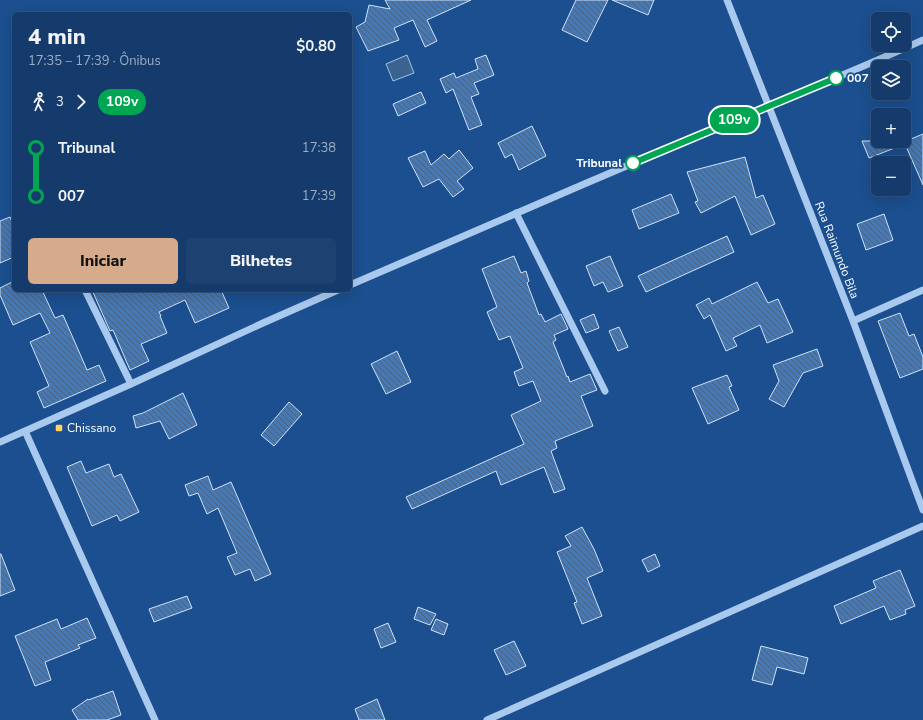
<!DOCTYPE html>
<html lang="pt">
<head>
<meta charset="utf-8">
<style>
	:root { --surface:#143b6b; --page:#1d4271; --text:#f1f3f6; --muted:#9dadc1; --line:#33557e; --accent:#d6ab8b }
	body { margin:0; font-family:"Nunito Sans",sans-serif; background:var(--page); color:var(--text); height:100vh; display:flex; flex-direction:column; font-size:15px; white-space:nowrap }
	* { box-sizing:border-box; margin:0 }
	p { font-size:13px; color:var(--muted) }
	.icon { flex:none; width:22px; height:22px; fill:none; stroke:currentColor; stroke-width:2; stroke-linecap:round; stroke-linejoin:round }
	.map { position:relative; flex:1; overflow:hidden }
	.side { position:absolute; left:12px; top:12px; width:340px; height:280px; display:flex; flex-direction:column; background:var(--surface); border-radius:6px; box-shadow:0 4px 16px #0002,0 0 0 1px var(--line) }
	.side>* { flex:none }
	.badge { padding:0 8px; border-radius:13px; font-size:14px; line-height:26px }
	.fabs { position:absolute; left:871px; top:12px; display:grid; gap:8px }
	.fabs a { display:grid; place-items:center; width:40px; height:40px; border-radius:6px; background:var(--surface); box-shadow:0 4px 16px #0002,0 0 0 1px var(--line); font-size:20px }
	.map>.badge { position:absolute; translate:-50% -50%; box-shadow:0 0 0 2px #fff }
	.legs { display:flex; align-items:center; gap:6px; height:44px; padding:0 16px; font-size:13px }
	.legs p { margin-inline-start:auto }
	.summary { display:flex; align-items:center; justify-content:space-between; height:68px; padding:0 16px }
	h1 { font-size:22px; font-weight:800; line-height:30px }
	.cta { display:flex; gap:8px; margin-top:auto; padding:8px 16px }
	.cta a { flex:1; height:46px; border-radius:6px; background:var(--accent); color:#111; font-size:16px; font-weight:800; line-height:46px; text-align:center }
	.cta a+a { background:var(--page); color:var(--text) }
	ul { padding:0 16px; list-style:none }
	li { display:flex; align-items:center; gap:14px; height:48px; font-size:15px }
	li i { display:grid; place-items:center; width:6px; height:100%; margin:0 5px; background:currentColor }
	li i::after { content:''; width:10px; height:10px; margin:-5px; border:3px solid; border-radius:50%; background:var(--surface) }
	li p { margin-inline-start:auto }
	li:first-child i { background:linear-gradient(#0000 50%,currentColor 0) }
	li:last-child i { background:linear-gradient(currentColor 50%,#0000 0) }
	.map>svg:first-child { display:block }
</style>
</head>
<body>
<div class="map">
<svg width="923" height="720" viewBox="0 0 923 720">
	<defs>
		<pattern id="building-back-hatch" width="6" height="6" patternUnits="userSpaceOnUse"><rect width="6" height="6" fill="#4478b7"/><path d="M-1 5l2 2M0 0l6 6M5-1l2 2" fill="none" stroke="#486282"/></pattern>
	</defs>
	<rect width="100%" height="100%" fill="#1b4f8f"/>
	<path fill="#3c6290" stroke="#9cc4f0" d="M407,55L414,73L393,81L386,64Z"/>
	<path fill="url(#building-back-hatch)" stroke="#cfe3fa" d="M385,0H471L427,20L437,41L425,47L413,20L394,28L399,40L368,51L356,27L365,22L369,5L390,9Z
		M576,0H608L587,42L562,30Z
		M612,0H654L648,15Z
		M486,55L494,75L474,83L479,94L471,97L482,125L469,130L453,89L446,93L440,79L454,73L456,78L478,69L475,59Z
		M421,92L426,103L398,116L393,104Z
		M532,126L546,156L519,170L512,154L505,158L498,143Z
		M923,134V185L905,144L869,158L862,141H906Z
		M459,150L473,168L457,181L464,189L453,197L439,179L423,187L408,158L425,151L431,165L444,154L449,159Z
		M745,157L756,198L763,195L775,224L751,235L735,196L701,213L695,202L698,201L687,172Z
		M671,194L679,213L639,229L632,210Z
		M884,214L893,240L866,250L857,224Z
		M10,217L14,226V257L0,263V221Z
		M727,236L734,252L646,292L638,276Z
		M514,256L521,273L526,271L529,281L527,283L539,315L541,314L545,322L561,314L568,329L554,335L556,340L553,342L567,377L568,376L570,382L590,374L597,390L581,396L593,426L555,441L557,448L551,451L565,489L554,493L544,467L501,485L496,471L412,509L406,497L524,444L511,415L541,401L533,381L519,386L514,372L523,368L510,336L499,340L487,312L497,307L482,269Z
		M610,256L623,286L608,292L603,282L594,286L586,266Z
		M14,281V290H42L55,318L63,315L87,370L99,365L106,381L44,408L37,392L49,386L30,342L50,333L40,313L13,325L0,295V288Z
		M757,282L768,303L778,299L793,332L767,343L760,325L733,338L737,346L726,351L710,315L704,319L696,305L709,298L712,304Z
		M92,290H221L229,308L195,323L185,300L159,312L161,316H160L167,333L141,344L149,361L130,370L113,330L110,331Z
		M900,313L909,336L914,334L923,357V369L900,378L878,321Z
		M594,314L599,328L586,333L580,320Z
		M619,327L628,347L618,351L609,331Z
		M817,349L823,366L803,373L784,407L769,399L779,381L773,365Z
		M397,351L411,382L386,394L371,364Z
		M727,375L732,386L729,387L739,410L708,424L692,388Z
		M183,393L197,425L169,439L160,421L136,428L133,416L143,413Z
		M289,402L302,414L274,446L261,435Z
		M81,461L86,473L109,464L114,477L121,474L139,512L120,521L117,515L92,526L67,467Z
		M208,476L213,490L231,482L271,574L255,581L250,569L235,575L227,557L237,553L218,508L207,514L198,493L189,496L185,485Z
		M582,527L594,549L603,571L587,578L602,616L582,624L574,603L577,602L557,552L571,546L565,536Z
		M0,554H1L15,590L0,596Z
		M655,554L660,566L648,572L642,560Z
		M900,570L915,606L905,610L906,614L890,620L884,606L841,624L834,606L876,588L873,581Z
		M187,596L192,608L154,622L149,609Z
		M418,607L436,614L430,625L414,619Z
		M87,618L96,638L78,645L80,648L45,662L51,680L35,686L15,636L57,619L61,629Z
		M436,619L448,624L444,635L431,630Z
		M388,623L396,642L381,648L374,629Z
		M514,641L526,666L506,675L494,650Z
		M761,646L808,658L804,674L777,667L772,685L752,680Z
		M113,691L121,715L107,720H78L72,710L88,699V700Z
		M377,699L385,720H359L355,709Z"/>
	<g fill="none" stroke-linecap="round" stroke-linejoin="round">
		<path stroke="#a9c9ee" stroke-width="7" d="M727,0L853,321L923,510
			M516,213L605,391
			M350,285C473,232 595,179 718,127C787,98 855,71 923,40
			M85,290L131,384
			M853,321L923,290
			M25,431L155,720
			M0,442L131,384L263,323L338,290
			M487,720L923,526"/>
	</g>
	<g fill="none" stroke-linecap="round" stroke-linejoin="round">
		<defs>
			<path id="line-1" d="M633,163L836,78"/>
		</defs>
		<use href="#line-1" stroke="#fff" stroke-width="9"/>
		<use href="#line-1" stroke="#00a651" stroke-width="6"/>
	</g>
	<g fill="#fff" stroke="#00a651" stroke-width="2">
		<circle cx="836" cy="78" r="7"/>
		<circle cx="633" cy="163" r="7"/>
	</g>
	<rect fill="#ffd166" stroke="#1b4f8f" stroke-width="1.5" x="55" y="424" width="8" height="8" rx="2"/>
	<g text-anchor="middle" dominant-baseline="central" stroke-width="3.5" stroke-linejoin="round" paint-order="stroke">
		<g font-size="12" font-weight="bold" fill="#fff" stroke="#1b4f8f" text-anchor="start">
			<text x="847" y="78">007</text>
			<text x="622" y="163" text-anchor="end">Tribunal</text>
		</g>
		<g font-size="12" fill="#fff" stroke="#1b4f8f">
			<text transform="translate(837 250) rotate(69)">Rua Raimundo Bila</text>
		</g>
		<g font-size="12" fill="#fff" stroke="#1b4f8f" text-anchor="start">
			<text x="67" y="428">Chissano</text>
		</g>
	</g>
</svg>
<div class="fabs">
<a><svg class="icon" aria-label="locate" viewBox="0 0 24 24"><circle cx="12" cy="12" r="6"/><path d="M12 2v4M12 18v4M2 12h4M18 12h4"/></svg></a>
<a><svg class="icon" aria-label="layers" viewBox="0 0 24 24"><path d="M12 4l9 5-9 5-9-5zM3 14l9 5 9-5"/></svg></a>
<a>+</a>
<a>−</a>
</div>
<b class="badge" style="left:734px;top:120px;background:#00a651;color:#fff">109v</b>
<section class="side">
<div class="summary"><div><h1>4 min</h1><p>17:35 – 17:39 · Ônibus</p></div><b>$0.80</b></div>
<div class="legs"><svg class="icon" aria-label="walk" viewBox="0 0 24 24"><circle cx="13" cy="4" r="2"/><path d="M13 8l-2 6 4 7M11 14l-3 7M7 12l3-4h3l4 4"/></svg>3<svg class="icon" aria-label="forward" viewBox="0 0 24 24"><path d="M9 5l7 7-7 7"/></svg><b class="badge" style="background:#00a651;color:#fff">109v</b></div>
<ul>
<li><i style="color:#00a651"></i><b>Tribunal</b><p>17:38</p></li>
<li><i style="color:#00a651"></i><b>007</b><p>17:39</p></li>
</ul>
<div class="cta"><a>Iniciar</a><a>Bilhetes</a></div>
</section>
</div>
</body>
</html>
